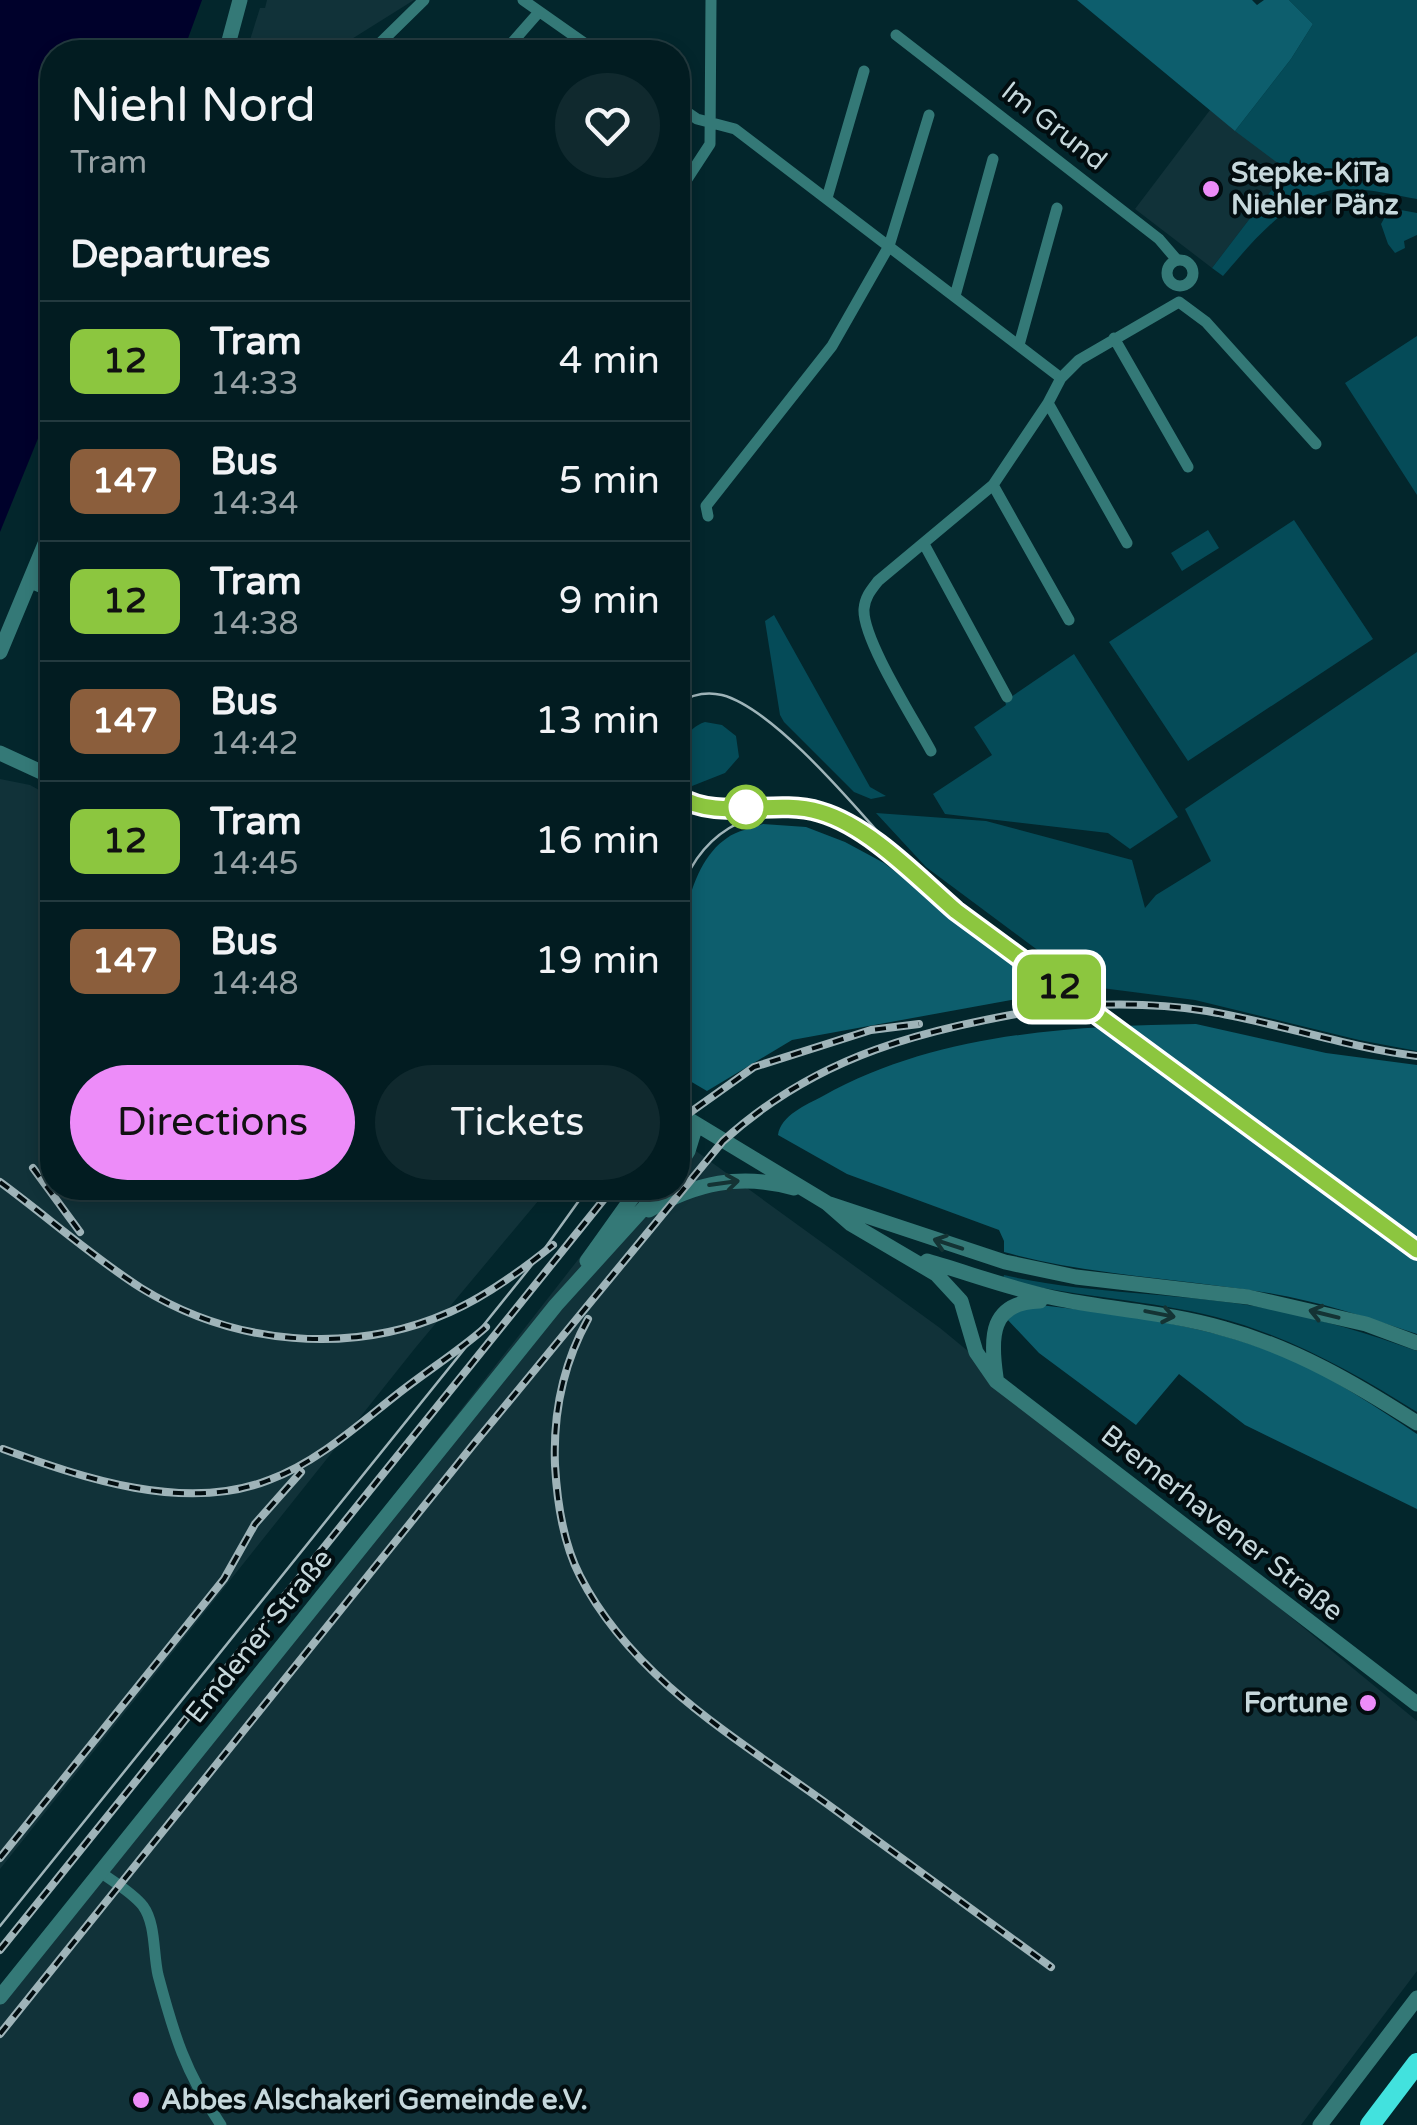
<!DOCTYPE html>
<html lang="en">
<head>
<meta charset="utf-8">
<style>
	:root { --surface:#021c21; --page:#10292e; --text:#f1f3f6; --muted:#96a1a5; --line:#233a3f; --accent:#ed8cf9 }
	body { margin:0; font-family:"Varela Round",sans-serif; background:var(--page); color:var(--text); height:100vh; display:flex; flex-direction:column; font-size:38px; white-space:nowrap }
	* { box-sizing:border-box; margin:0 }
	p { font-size:32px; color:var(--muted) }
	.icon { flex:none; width:55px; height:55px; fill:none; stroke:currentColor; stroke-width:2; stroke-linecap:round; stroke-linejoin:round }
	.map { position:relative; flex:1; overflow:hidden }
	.details { position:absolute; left:40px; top:40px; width:650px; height:1160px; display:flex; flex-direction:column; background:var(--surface); border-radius:40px; box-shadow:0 5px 15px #0003,0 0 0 2px var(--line) }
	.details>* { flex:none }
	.badge { padding:0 20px; border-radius:15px; font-size:35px; line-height:65px }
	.map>.badge { position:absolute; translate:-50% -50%; box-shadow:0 0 0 5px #fff }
	h2 { padding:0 30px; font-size:38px; line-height:90px }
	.round { display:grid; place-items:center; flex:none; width:105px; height:105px; border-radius:52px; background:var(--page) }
	.overview { display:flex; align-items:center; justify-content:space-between; height:170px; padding:0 30px }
	h1 { font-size:48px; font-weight:600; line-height:75px }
	.cta { display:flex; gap:20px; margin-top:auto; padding:20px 30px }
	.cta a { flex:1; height:115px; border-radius:60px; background:var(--accent); color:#111; font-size:40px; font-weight:600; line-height:115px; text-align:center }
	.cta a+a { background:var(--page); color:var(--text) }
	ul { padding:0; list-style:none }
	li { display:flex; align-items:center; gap:30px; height:120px; padding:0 30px; border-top:2px solid var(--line) }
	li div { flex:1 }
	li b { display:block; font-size:38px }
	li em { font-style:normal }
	li .badge { min-width:110px; font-weight:700; text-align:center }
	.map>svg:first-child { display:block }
</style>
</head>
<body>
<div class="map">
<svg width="1417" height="2125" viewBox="0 0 1417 2125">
	<rect width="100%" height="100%" fill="#03262c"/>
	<path fill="#113239" d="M267,0H414L331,52H262L249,43L260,8H265Z
		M1210,110L1288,169L1212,268L1135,209Z
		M0,779L30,785L52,797V1188H549L416,1347L0,1869Z
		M678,1138L940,1328L1417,1721V1971L1301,2125H0V2000L634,1188H678Z"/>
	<path fill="#054b58" d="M1289,0H1417V199C1394,195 1371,189 1347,189C1295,188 1254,240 1223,276L1212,268L1287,170L1235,131L1291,59L1313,24Z
		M1390,208L1417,213V235L1404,241L1405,248L1395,253L1388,244L1381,224Z
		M1417,336V495L1345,383Z
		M1294,520L1373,639L1188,761L1109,642Z
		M1208,530L1219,548L1182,571L1171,553Z
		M774,615L870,787L886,796L871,799L854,792L784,722L780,715L765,621Z
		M1417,652V1051L1359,1040L1195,1000L1086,986L926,867L876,813L986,821L1132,860L1145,908L1156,895L1211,861L1185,809Z
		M1074,654L1178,817L1130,849L1108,833L945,814L933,794L992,755L974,727L1006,705L1005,701Z
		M705,722L722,725L736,736L739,757L725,773L687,788L678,778C681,755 680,730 705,722Z
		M1004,1275C1086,1294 1171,1292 1254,1306C1310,1316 1364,1332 1417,1351V1412C1353,1372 1289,1336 1216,1317C1146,1299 1073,1297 1003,1279Z"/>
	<path fill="#0d5e6d" d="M1077,0H1252L1257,5L1264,0H1289L1313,24L1291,59L1235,131Z
		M763,824L806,827L845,842L884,863L1055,992L792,1040L707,1091L678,1074C677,1011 669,877 727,838C736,831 752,828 763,824Z
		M1196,1024L1326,1053L1417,1065V1334C1366,1317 1315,1300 1262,1292C1175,1278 1088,1275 1004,1252V1241L999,1230L847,1174L778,1135C781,1115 806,1105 823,1096C936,1033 1069,1026 1196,1024Z
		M1040,1305C1125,1315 1210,1325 1290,1359C1335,1379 1376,1407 1417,1434V1509L1245,1425L1179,1374L1136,1425L1039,1353L1006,1318L1015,1310Z"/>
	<path fill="#00012b" d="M0,0H202L183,52H52V404L0,532Z"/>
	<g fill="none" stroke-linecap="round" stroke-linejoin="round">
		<path stroke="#347977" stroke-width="11" d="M523,0L597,52
			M896,35L1159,239L1177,260
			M371,52L424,0
			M504,52L539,12
			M678,106L697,119L735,129L1061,378
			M678,193L710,144L711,0
			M827,198L864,71
			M1167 273a13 13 0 1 1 26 0a13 13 0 1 1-26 0Z
			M955,296L993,159
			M1179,302L1206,322L1316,444
			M1114,338L1188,467
			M1019,345L1057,208
			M1048,403L1127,543
			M993,485L1069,620
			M708,516L706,506L832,346L889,246L929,115
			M924,544L1007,697
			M30,583L52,592
			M931,751C915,721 862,639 864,609C865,597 871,590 878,581L993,485L1048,403L1061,378L1079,360L1179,302
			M100,1872C114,1882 133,1893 143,1906C156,1924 153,1953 158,1975C174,2035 185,2072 221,2125"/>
		<path stroke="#347977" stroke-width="15" d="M226,52L240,0
			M0,652L52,527
			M0,753L52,777
			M678,1113L827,1203L1005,1262L1076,1277L1248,1297L1366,1324L1417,1343
			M678,1167L688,1151L696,1125
			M827,1203L851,1224L936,1274L961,1301L976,1352L996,1381L1417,1704
			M649,1210C696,1183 740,1173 794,1188
			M587,1261L639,1188
			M927,1261C972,1274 1014,1290 1059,1299C1115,1310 1171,1313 1225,1329C1295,1348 1356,1384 1417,1423
			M996,1377C990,1337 990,1302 1040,1301
			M0,1997L556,1305L662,1188
			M1320,2125L1417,1998"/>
		<path stroke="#42e2de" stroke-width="20" d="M1370,2125L1417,2063"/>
		<path stroke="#9fb4b9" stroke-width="2.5" d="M678,703C691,695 706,691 722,695C776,709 862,815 900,857
			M678,796C703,812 730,808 760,806
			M678,902C693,837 752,798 818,819C837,825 855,837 872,848L1417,1250
			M0,1926L540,1255L588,1188"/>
		<defs>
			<path id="rail" d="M1038,1009C1095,1003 1150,1002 1207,1011C1278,1023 1345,1047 1417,1056
				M678,1121L754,1067L871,1030L919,1024
				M33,1168L80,1232
				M0,1182C45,1215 94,1258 141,1288C233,1345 351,1356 450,1312C487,1296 522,1270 553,1245
				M588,1319C563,1364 553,1413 555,1465C557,1501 563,1543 580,1576C631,1676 734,1737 823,1801C899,1856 975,1912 1051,1967
				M3,1449C83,1478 185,1513 269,1480C316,1463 357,1426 395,1396C425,1372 458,1352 486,1327
				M0,1858L224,1579L255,1524L301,1472
				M0,1950L613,1188
				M0,2034L473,1445L723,1141C820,1053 924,1030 1049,1008"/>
		</defs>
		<use href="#rail" stroke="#9fb4b9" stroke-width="8"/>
		<use href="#rail" stroke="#020d10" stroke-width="4" stroke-dasharray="11" stroke-linecap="butt"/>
	</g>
	<defs><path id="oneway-shaft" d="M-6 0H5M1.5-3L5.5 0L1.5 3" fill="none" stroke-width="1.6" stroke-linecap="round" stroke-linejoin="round" transform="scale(2.5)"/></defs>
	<g stroke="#143334">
		<use href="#oneway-shaft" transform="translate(724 1183) rotate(-8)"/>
		<use href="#oneway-shaft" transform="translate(948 1244) rotate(-162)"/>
		<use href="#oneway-shaft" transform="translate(1160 1314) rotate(11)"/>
		<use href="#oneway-shaft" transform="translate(1324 1314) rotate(-166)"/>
	</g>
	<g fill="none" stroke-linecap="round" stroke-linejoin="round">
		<defs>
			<path id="line" d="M678,796C718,822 773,798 820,812C869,826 918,878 956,911L1417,1250"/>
		</defs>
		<use href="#line" stroke="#fff" stroke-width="22"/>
		<use href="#line" stroke="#8cc63f" stroke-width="15"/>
	</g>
	<g fill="#ed8cf9" stroke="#020d10" stroke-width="4">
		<circle cx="1211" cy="189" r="10"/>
		<circle cx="1368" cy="1703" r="10"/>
		<circle cx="141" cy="2100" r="10"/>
	</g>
	<circle fill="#fff" stroke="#8cc63f" stroke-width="5" cx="746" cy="807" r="20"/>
	<g text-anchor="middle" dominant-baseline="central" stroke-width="8" stroke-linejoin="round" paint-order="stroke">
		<g font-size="28" fill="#c6d8dc" stroke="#020d10">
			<text transform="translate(1054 126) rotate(38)">Im Grund</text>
			<text transform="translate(1222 1523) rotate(38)">Bremerhavener Straße</text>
			<text transform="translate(259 1636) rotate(-51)">Emdener Straße</text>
		</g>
		<g font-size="28" font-weight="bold" fill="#c6d8dc" stroke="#020d10" text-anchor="start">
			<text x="1231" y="173">Stepke-KiTa<tspan x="1231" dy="32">Niehler Pänz</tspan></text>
			<text x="1348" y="1703" text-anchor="end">Fortune</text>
			<text x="161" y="2100">Abbes Alschakeri Gemeinde e.V.</text>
		</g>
	</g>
</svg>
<b class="badge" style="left:1059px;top:987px;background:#8cc63f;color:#111">12</b>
<section class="details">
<div class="overview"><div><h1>Niehl Nord</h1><p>Tram</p></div><a class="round"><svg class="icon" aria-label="heart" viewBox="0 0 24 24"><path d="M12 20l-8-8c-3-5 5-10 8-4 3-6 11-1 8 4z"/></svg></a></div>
<h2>Departures</h2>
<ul>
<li><span class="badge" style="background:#8cc63f;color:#111">12</span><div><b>Tram</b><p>14:33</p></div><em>4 min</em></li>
<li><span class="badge" style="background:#8b5e3c;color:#fff">147</span><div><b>Bus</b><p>14:34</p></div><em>5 min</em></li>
<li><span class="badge" style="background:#8cc63f;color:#111">12</span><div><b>Tram</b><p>14:38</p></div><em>9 min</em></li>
<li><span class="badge" style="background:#8b5e3c;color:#fff">147</span><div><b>Bus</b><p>14:42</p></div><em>13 min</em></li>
<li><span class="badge" style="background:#8cc63f;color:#111">12</span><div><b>Tram</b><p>14:45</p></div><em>16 min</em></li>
<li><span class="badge" style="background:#8b5e3c;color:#fff">147</span><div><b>Bus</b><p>14:48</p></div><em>19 min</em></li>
</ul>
<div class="cta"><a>Directions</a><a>Tickets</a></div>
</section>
</div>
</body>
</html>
